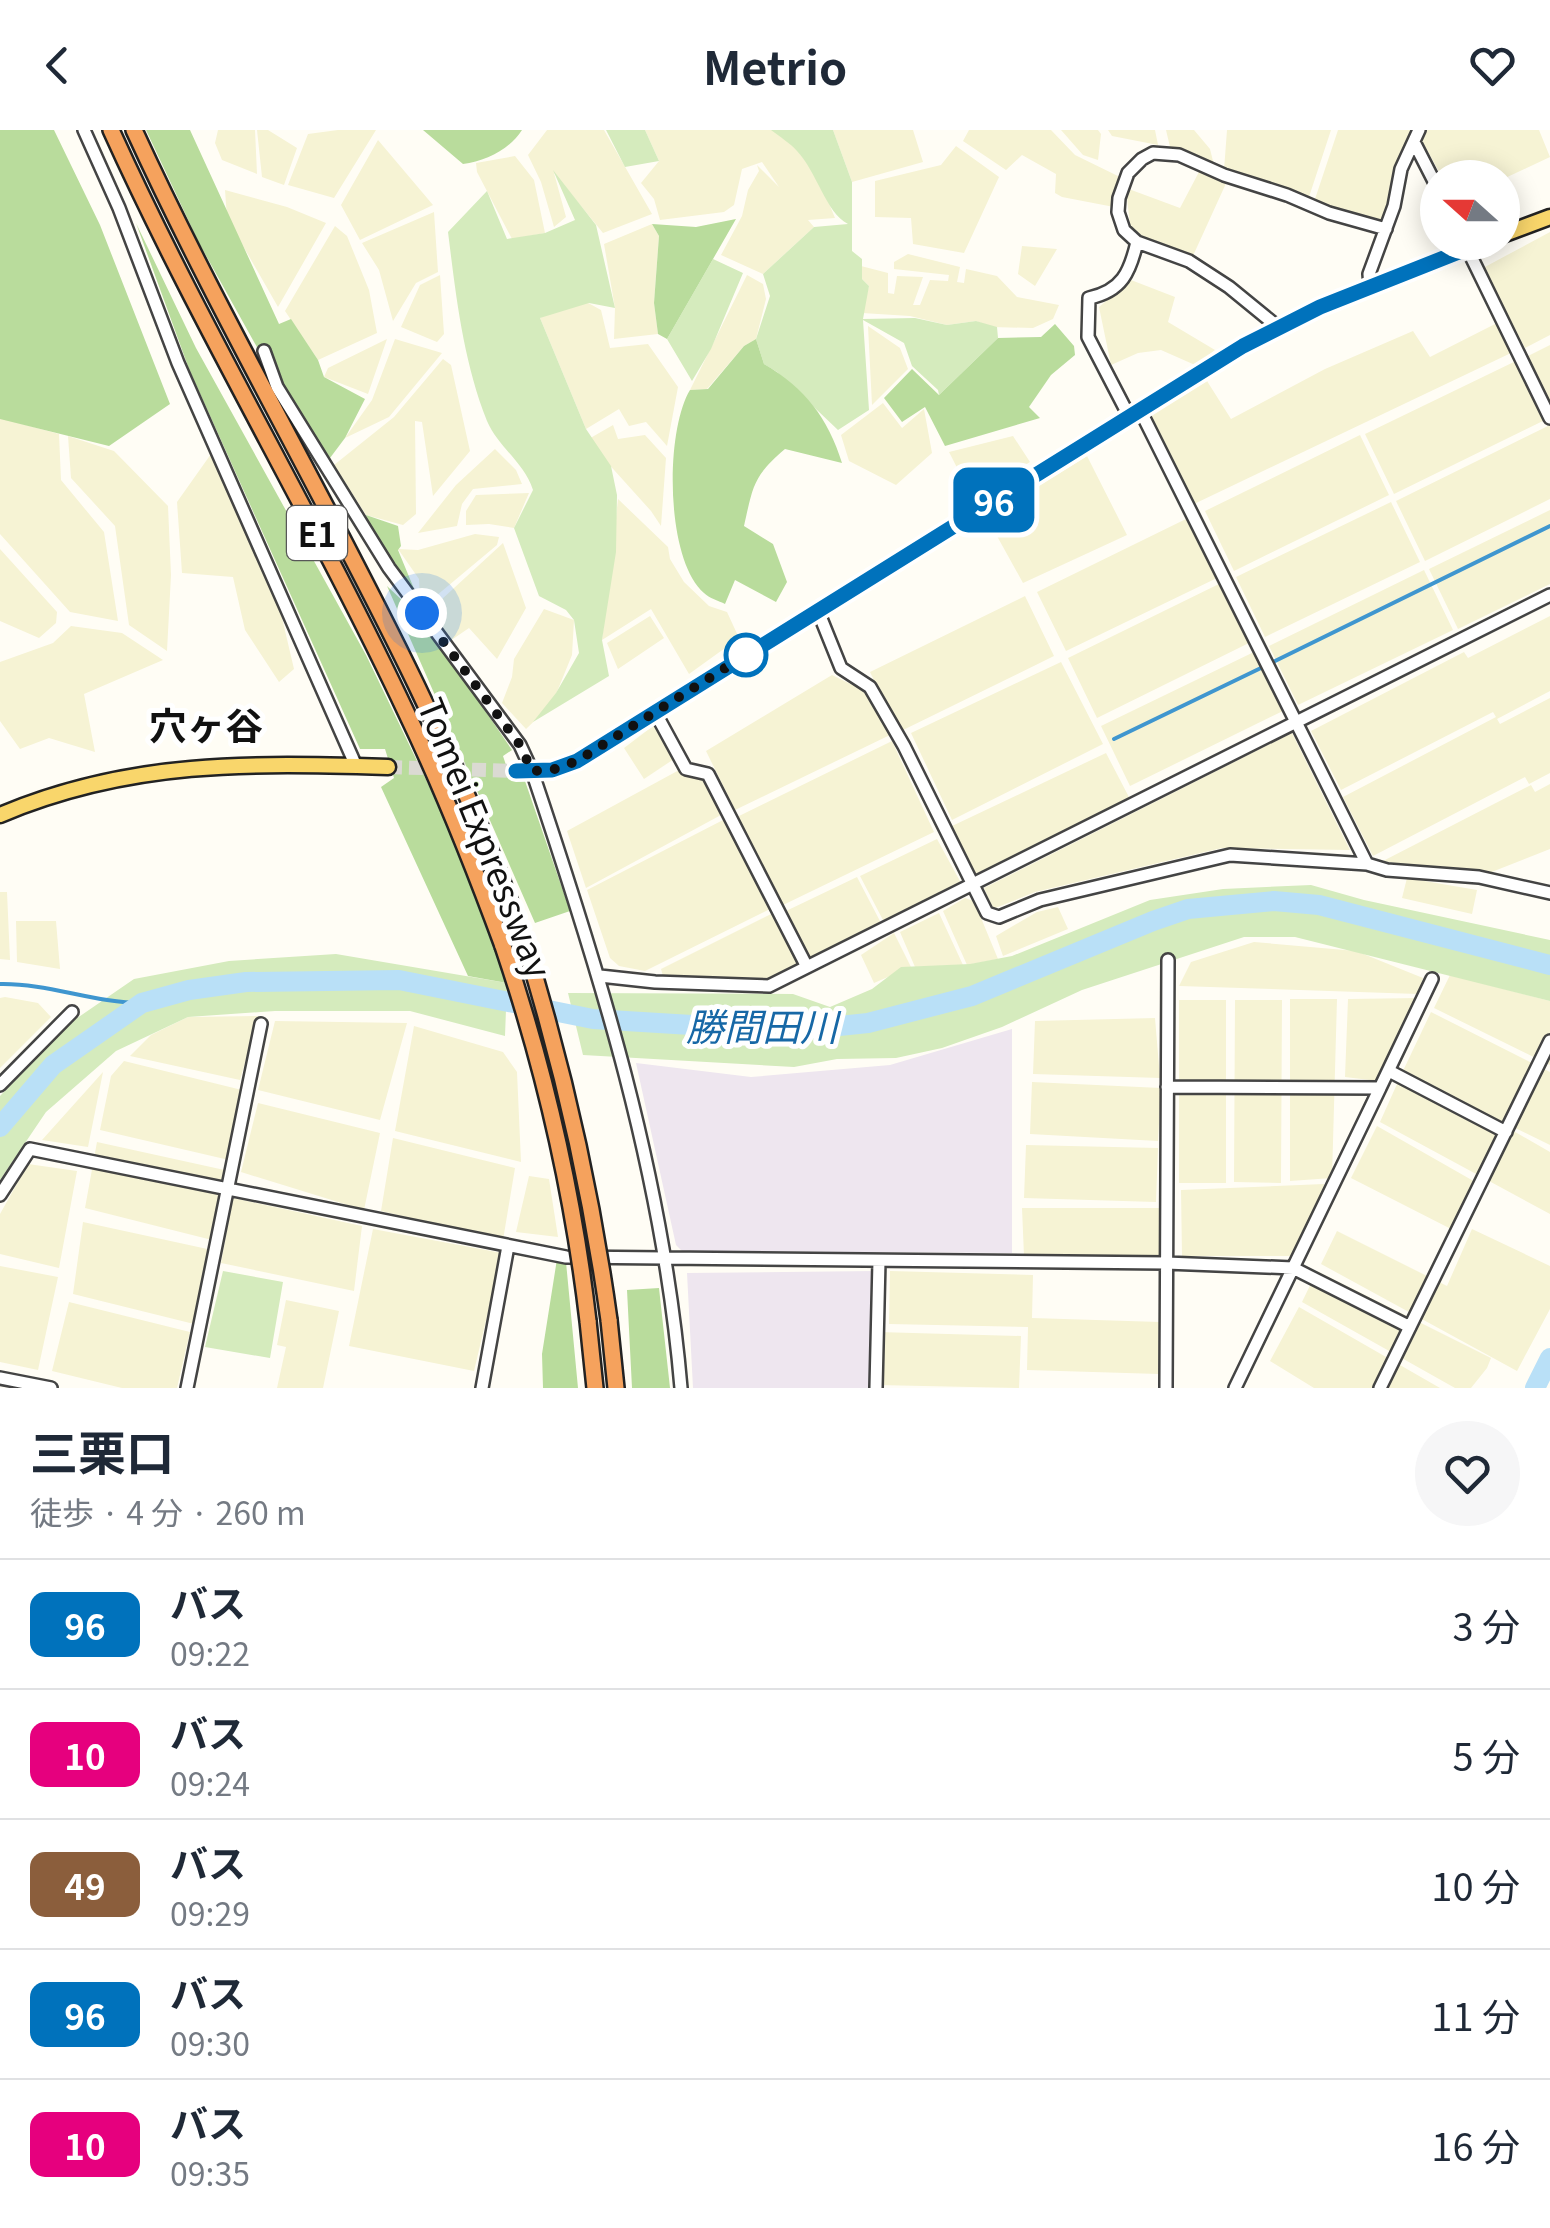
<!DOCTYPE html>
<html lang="ja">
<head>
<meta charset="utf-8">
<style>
	:root { --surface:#fff; --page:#f6f6f7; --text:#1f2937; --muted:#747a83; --line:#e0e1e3 }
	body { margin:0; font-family:Georgia,"Noto Sans JP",serif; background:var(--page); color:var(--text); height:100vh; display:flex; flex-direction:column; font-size:38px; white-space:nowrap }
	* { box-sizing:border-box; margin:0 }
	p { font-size:32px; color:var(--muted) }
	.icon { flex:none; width:55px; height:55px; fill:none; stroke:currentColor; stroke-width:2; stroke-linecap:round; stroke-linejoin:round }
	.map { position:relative; height:1258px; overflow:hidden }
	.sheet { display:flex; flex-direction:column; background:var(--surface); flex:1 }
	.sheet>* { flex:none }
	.badge { padding:0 20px; border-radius:15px; font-size:35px; line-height:65px }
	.needle { width:65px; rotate:291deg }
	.controls { position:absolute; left:1420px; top:30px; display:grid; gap:20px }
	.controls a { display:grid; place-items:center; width:100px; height:100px; border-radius:50%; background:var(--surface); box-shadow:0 5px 25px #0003; font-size:50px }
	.you { position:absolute; width:50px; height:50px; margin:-25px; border:8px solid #fff; border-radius:50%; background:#1a73e8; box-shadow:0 0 0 15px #1a73e833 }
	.map>.badge { position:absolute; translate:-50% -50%; box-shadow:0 0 0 5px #fff }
	.round { display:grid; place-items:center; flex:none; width:105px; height:105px; border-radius:52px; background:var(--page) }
	.summary { display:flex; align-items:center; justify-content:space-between; height:170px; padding:0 30px }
	h1 { font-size:48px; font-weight:700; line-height:75px }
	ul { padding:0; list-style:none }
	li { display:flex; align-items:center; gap:30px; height:130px; padding:0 30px; border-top:2px solid var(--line) }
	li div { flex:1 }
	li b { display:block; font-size:38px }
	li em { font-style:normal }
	li .badge { min-width:110px; font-weight:700; text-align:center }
	header { display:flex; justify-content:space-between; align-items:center; height:130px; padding:0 30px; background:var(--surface); font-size:45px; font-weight:700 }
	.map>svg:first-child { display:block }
</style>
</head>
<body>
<header><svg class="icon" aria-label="back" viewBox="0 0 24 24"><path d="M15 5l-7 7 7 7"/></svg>Metrio<svg class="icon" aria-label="heart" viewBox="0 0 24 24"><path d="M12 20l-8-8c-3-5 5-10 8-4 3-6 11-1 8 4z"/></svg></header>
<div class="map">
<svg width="1550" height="1258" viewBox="0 0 1550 1258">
	<rect width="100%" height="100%" fill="#fffdf5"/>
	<path fill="#eee6ef" d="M1012,899V1123L682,1121L676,1115L636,933L751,947L890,935Z
		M875,1141L870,1258H693L687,1143Z"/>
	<path fill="#f6f3d4" d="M218,0H255L257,44L222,30L215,13Z
		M257,0H268L297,18L284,55L262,47Z
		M338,0H376L334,68L288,55L308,4Z
		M547,0H604L652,84L603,103L554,43L566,87L554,97L541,52L528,25Z
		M645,0H772L791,12L819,49L835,88L808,90L814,97L763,144L721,125L742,86L748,60L759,41L757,35L779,57L762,32L742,39L734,75L724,82L660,90L654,69L641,53L659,31Z
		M833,0H913L923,32L852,52Z
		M969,0H1051L1075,25L1122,48L1114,77L1062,67L1055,63L1056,44L1022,25L1006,40L963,11Z
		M1061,0H1098L1101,4L1098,30L1083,25Z
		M1108,0H1155L1158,15L1112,6Z
		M1166,0H1194L1210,19L1214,35L1170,17Z
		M1227,0H1331L1308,70L1224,40Z
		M1338,0H1412L1397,30L1386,95L1314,72Z
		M1426,0H1539L1550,27L1503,49L1442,47L1422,11Z
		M378,10L433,75L360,110L341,75Z
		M956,16L999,47L964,123L913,114L911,88L875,87V51L941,35Z
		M515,26L534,50L545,103L512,109L477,42L476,33Z
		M1200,40L1228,49L1192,128L1131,105L1126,58L1180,78Z
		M225,60L287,77L326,93L278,177L227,88Z
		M434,82L438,142L416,153L393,191L379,140L362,113Z
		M652,94L659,106L654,173L658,204L614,209L615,178L604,114Z
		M335,96L347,106L369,160L377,203L318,230L285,181Z
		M1550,102V205L1525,218L1483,138Z
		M1022,116L1057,119L1035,156L1018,144Z
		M908,124L960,137L957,152L964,153L966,139L997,146L1017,167L1059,175L1053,189L1033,198L992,197L976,191L947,195L910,186L862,183L869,156L862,149L861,136L888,143V163L894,164L897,146L923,147L913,175H920L930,150L948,151L949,145L894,139V132Z
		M440,145L444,204L437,212L401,197L420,155Z
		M747,145L763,154L766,169L756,209L744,216L707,259L690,260Z
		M1131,150L1175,167L1168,192L1215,220L1195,235L1161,220L1138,223L1111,235L1099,177Z
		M579,168L601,180L610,218L648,214L678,257L667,316L646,292L629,296L619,279L586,299L540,188Z
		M1497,193L1511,223L1194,374L1150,286L1207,251L1231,289L1325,239L1413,201L1430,227Z
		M868,196L900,218L908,239L872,275Z
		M387,209L368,264L324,247L328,238Z
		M395,209L442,223L389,287L345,308L372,270Z
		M1550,215V278L1526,227Z
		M443,229L451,235L470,321L433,366L422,292L415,291L416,384L403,395L366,385L334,335L394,287Z
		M1520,229L1549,288L1394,364L1365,304Z
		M883,273L902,298L924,279L932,323L896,355L849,331L841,305Z
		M0,288L59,304L61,350L104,402L118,491L70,482L0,404Z
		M613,295L618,309L645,305L666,328L661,396L651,381L587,310Z
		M1550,295V369L1425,431L1396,371Z
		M1360,305L1389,365L1234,441L1205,381Z
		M68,306L114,321L168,376L171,445L167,521L129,495L115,396L71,348Z
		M1013,306L1030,332L972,367L949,322Z
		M495,319L516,340L522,354L473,359L462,374L457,396L418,403L456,355Z
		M211,324L271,441L294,539L279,552L245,500L233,447L182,443L177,372Z
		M1087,326L1127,405L1023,453L987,388Z
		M529,363L514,398L489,394L466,395V381L476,365Z
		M618,369L668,417L670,429L684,452L709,476L727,482L739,508L689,544L651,479L602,510Z
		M1391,372L1420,432L1265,507L1236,447Z
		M1550,380V454L1458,499L1429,439Z
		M1188,388L1217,448L1066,521L1037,462Z
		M475,404L499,407L497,415L424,476L420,471L419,449L398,419L418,420Z
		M503,413L526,478L497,529L469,498L450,511L429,481Z
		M0,419L57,482L56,493L39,508L0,491Z
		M1424,440L1453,500L1298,575L1269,516Z
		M1223,452L1251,512L1097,588L1068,528Z
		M1025,466L1054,526L899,602L870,542Z
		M544,479L574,490L572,525L552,574L526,599L502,573L512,547L514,529Z
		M650,486L664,508L618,539L607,513Z
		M1550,486V561L1497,589L1500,594L1550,568V643L1529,654L1525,647L1373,726L1343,667L1496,587L1493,582L1341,660L1311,601L1464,522L1468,528Z
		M71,496L122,503L163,530L84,564L95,622L49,608L20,619L0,591V532L53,513Z
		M1256,521L1285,580L1130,656L1101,596Z
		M1061,532L1103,614L952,690L911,603Z
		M832,545L867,562L890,605L735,680L706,621Z
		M657,593L677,627L644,649L624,618Z
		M1292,603L1350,720L1222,718L1035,762L993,779L984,758Z
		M892,611L934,702L783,775L737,687Z
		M1106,623L1131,671L977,746L952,696Z
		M681,639L693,648L705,649L721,685L586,758L567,701Z
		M1550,654V719L1479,747L1383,731L1531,655L1535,662Z
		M725,689L772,778L645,841L619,836L610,828L587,760Z
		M937,709L961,753L884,792L860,746Z
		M857,747L881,793L809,831L786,781Z
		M1407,748L1477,760L1472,784L1402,768Z
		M0,762H7L10,830L0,829Z
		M965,768L974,771L998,829L967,835L943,781Z
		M1058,777L1068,799L1003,826L996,806L1037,782Z
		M775,782L798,834L768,848L663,846L661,839Z
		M939,783L963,835L915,837L900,802Z
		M16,791H56L60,839L17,832Z
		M894,803L911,837L874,853L861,825Z
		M1254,812L1356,821L1423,848L1418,864L1179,856L1191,832Z
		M1450,845L1550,871V935L1434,878Z
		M5,867L38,873L51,887L0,938V868Z
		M1419,868L1378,951L1345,947L1348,869Z
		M1290,869H1337L1332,1048L1290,1051Z
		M1179,870H1226V1053H1179Z
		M1235,870H1282L1281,1053L1234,1052Z
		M1431,882L1550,942V1015L1402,943Z
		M258,886L240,950L130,926L151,905L188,887Z
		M1155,888L1160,948L1033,944L1035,891Z
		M275,891L407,893L380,990L258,960Z
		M414,896L503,922L517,942L521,1032L395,1001Z
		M124,931L246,961L229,1030L100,1000L111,946Z
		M103,942L88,1017L42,1010Z
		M1032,952L1161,958L1158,1011L1030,1004Z
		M1397,954L1489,987L1550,1022V1084L1380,992Z
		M258,973L380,1003L364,1080L241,1042Z
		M1377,996L1477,1053L1453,1100L1351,1048Z
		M393,1008L515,1038L503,1110L381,1081Z
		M97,1012L229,1041L212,1110L85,1078Z
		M1026,1015L1158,1018L1156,1072L1024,1068Z
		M28,1034L77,1041L59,1138L0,1124V1084Z
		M529,1046L549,1049L558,1107L516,1102Z
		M1324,1054V1061L1294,1126H1182L1181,1060Z
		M233,1068L362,1096L354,1161L221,1133Z
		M1022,1078H1159L1161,1127L1024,1126Z
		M83,1092L212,1120L194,1194L73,1164Z
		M373,1099L502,1123L474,1241L349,1216Z
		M1472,1099L1550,1136V1179L1517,1241L1321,1134L1337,1101L1447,1156Z
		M0,1136L58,1147L38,1240L0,1232Z
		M890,1141L1033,1145L1032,1188L1160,1192L1159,1244L1027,1240L1028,1197L889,1194Z
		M1317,1141L1491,1228L1487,1238L1471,1258H1455L1302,1172Z
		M286,1170L339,1181L323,1258H277L286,1217L277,1215Z
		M69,1172L190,1202L177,1258H122L52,1241Z
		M1299,1177L1440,1258H1314L1270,1231Z
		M878,1202L1021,1206L1019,1258L877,1255Z"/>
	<path fill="#d5ebbd" d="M606,0H645L659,31L625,37Z
		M771,0H833L852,52V121L862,129V149L869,156L863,189L915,188L947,195L976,191L997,197L998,208L939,265L938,260L912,236L904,213L863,190L869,280L838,300L777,242L764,234L756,209L770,166L763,144L814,97L848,94C826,83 817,42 797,21C790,13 780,7 771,0Z
		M553,40L596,95L615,178L589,173L540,188L586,299L611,336L617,365L616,422L602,510L609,546L533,592L556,563L579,523L574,490L566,480L539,466L514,398L533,360C524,332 498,317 487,291C463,230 456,166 448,102L487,61L507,109L545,103L575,90Z
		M713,129L743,143L711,219L692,251L667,209Z
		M1311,755L1364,770L1550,810V871L1295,807H1244L1082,860L1002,897L942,918L896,928L837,929L794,937L583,925L568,863L793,864L830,877L872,859L901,837L970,834L1012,826L1150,770L1223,759Z
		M336,824L507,853L505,906L410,881H275L188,887L116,921L46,982L0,1050V966L70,893L134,849L229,831Z
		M223,1141L283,1152L270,1228L205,1217Z"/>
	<path fill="#b9dc9c" d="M0,0H54L100,95L170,274L109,316L0,289Z
		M146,0H190L279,194L291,189L318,230L324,247L365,269L345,308L330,328L273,246L199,113Z
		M423,0H522C510,19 486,31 463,34Z
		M736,89L667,209L658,204L654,173L659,106L652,94L696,97Z
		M136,93L196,218L366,525L446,691L507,853L468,846L381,657L394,648L385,619H360L189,239Z
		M1055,194L1074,216L1075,225L1051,245L1029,277L1040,288L945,316L925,277L902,292L884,268L912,239L939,265L998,208L1041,207Z
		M756,209L764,234C805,258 828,288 842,333L785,319C753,346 753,356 744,396L773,414L787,452L776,472L735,450L725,474C719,471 709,468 704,463C665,429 665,301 690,260L708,259L744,216Z
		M366,385L398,396L401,416L398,420L417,466C398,444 371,415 366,385Z
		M387,456L423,490L512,620L503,626L511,650L525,651L570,781L535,793Z
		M557,1129L566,1132L578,1258H543L542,1224Z
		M659,1158L670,1258H632L627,1160Z"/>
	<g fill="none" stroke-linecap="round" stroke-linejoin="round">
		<path stroke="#3f96cf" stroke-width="4" d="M1271,533L1550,396
			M1114,609L1263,537
			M0,854C48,853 94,873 142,873"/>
		<path stroke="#b9e0f7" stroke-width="20" d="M0,997L53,935L142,873L189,860L246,852L399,850L593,889L791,901L868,893L972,866L1153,791L1188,779L1274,771L1319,775L1550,835
			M1535,1258L1550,1228"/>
		<path stroke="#dbdad3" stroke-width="14" stroke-dasharray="14 7" stroke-linecap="butt" d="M388,637L516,641"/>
		<defs>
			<path id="minor" d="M84,0L119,78L178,233L356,636
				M1414,12L1438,59
				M1464,112L1550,288
				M1370,157L1369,144L1394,76L1401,39L1419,0
				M1278,197L1229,157L1189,131L1137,112L1124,100L1118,82L1119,68L1128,43L1142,29L1153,23L1179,25L1224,45L1287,65L1329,83L1386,99
				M264,221L277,257L389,438L520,615L532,641C600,843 663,1044 681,1258
				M1140,280L1367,734
				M1129,286L1088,207L1089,168C1122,161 1130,142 1137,112
				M818,481L841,538L870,557L904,616L987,783L999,787L1040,770L1230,725L1367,734L1387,740L1479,747L1550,763
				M655,582L686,639L708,644L807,837
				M600,846L655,852L769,856L1550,465
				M1389,941L1506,1002
				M0,955L72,882
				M1167,957L1380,958L1432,849
				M0,1065L30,1019L566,1127L1166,1133L1293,1138L1410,1197
				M0,1248L51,1258
				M187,1258L261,894
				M482,1258L508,1116
				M876,1258L879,1131
				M1166,1258L1168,830
				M1235,1258L1380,958
				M1380,1258L1550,911"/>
			<path id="major" d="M1502,105L1550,87
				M516,641L551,640L577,631L1243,216L1319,177L1484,112
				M0,685C130,630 250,633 388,637"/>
			<path id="highway" d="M111,0C201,199 314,386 407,584C443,659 474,737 503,816
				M134,0C259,273 425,527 524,811
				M609,1190L616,1258
				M588,1191L595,1258"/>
		</defs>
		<use href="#minor" stroke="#444" stroke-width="16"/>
		<use href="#major" stroke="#222" stroke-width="19"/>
		<use href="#highway" stroke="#222" stroke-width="20"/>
		<use href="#minor" stroke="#fff" stroke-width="11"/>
		<use href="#major" stroke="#f9d66b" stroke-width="14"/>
		<use href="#highway" stroke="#f5a25d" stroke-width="15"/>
		<defs>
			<path id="highway-bridge" d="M524,811C563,936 591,1060 609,1190
				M503,816C544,937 573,1063 588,1191"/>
		</defs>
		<use href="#highway-bridge" stroke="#222" stroke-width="20" stroke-linecap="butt"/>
		<use href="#highway-bridge" stroke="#f5a25d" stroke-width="15"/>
	</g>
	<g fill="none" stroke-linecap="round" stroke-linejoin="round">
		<defs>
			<path id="line" d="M516,641L552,640L577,631L1243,216L1320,177L1484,112"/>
		</defs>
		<use href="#line" stroke="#fff" stroke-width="22"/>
		<use href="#line" stroke="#0072bc" stroke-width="15"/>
		<path stroke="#111" stroke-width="10" stroke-dasharray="0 18" d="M422,483L520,615L532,641L552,640L577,631L746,525"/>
	</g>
	<circle fill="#fff" stroke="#0072bc" stroke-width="5" cx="746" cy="525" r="20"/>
	<g text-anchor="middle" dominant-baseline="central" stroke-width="10" stroke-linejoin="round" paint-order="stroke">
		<rect fill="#fff" stroke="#585858" stroke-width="2.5" x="287" y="376" width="60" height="54" rx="8"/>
		<g font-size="32" font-weight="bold" fill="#111">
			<text x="317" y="403">E1</text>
		</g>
		<g font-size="35" fill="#111" stroke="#fff">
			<text transform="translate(487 707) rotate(68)">Tomei Expressway</text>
		</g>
		<g font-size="38" font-weight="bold" fill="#111" stroke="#fff">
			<text x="206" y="593">穴ヶ谷</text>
		</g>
		<g font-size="38" font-style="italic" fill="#1768a6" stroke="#fff">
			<text x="762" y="894">勝間田川</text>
		</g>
	</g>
</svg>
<div class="controls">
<a><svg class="needle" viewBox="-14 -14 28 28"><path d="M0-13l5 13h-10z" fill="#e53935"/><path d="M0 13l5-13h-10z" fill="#747a83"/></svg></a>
</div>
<div class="you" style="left:422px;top:483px"></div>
<b class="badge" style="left:994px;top:370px;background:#0072bc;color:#fff">96</b>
</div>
<section class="sheet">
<div class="summary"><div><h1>三栗口</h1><p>徒歩 · 4 分 · 260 m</p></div><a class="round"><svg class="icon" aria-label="heart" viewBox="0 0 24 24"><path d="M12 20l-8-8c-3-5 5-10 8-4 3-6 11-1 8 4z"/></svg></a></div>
<ul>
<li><span class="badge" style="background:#0072bc;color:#fff">96</span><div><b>バス</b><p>09:22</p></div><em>3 分</em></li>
<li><span class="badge" style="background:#e6007e;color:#fff">10</span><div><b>バス</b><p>09:24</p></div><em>5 分</em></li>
<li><span class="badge" style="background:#8b5e3c;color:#fff">49</span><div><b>バス</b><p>09:29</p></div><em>10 分</em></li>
<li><span class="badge" style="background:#0072bc;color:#fff">96</span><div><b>バス</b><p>09:30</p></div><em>11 分</em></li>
<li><span class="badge" style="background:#e6007e;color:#fff">10</span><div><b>バス</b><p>09:35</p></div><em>16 分</em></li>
</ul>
</section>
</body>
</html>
